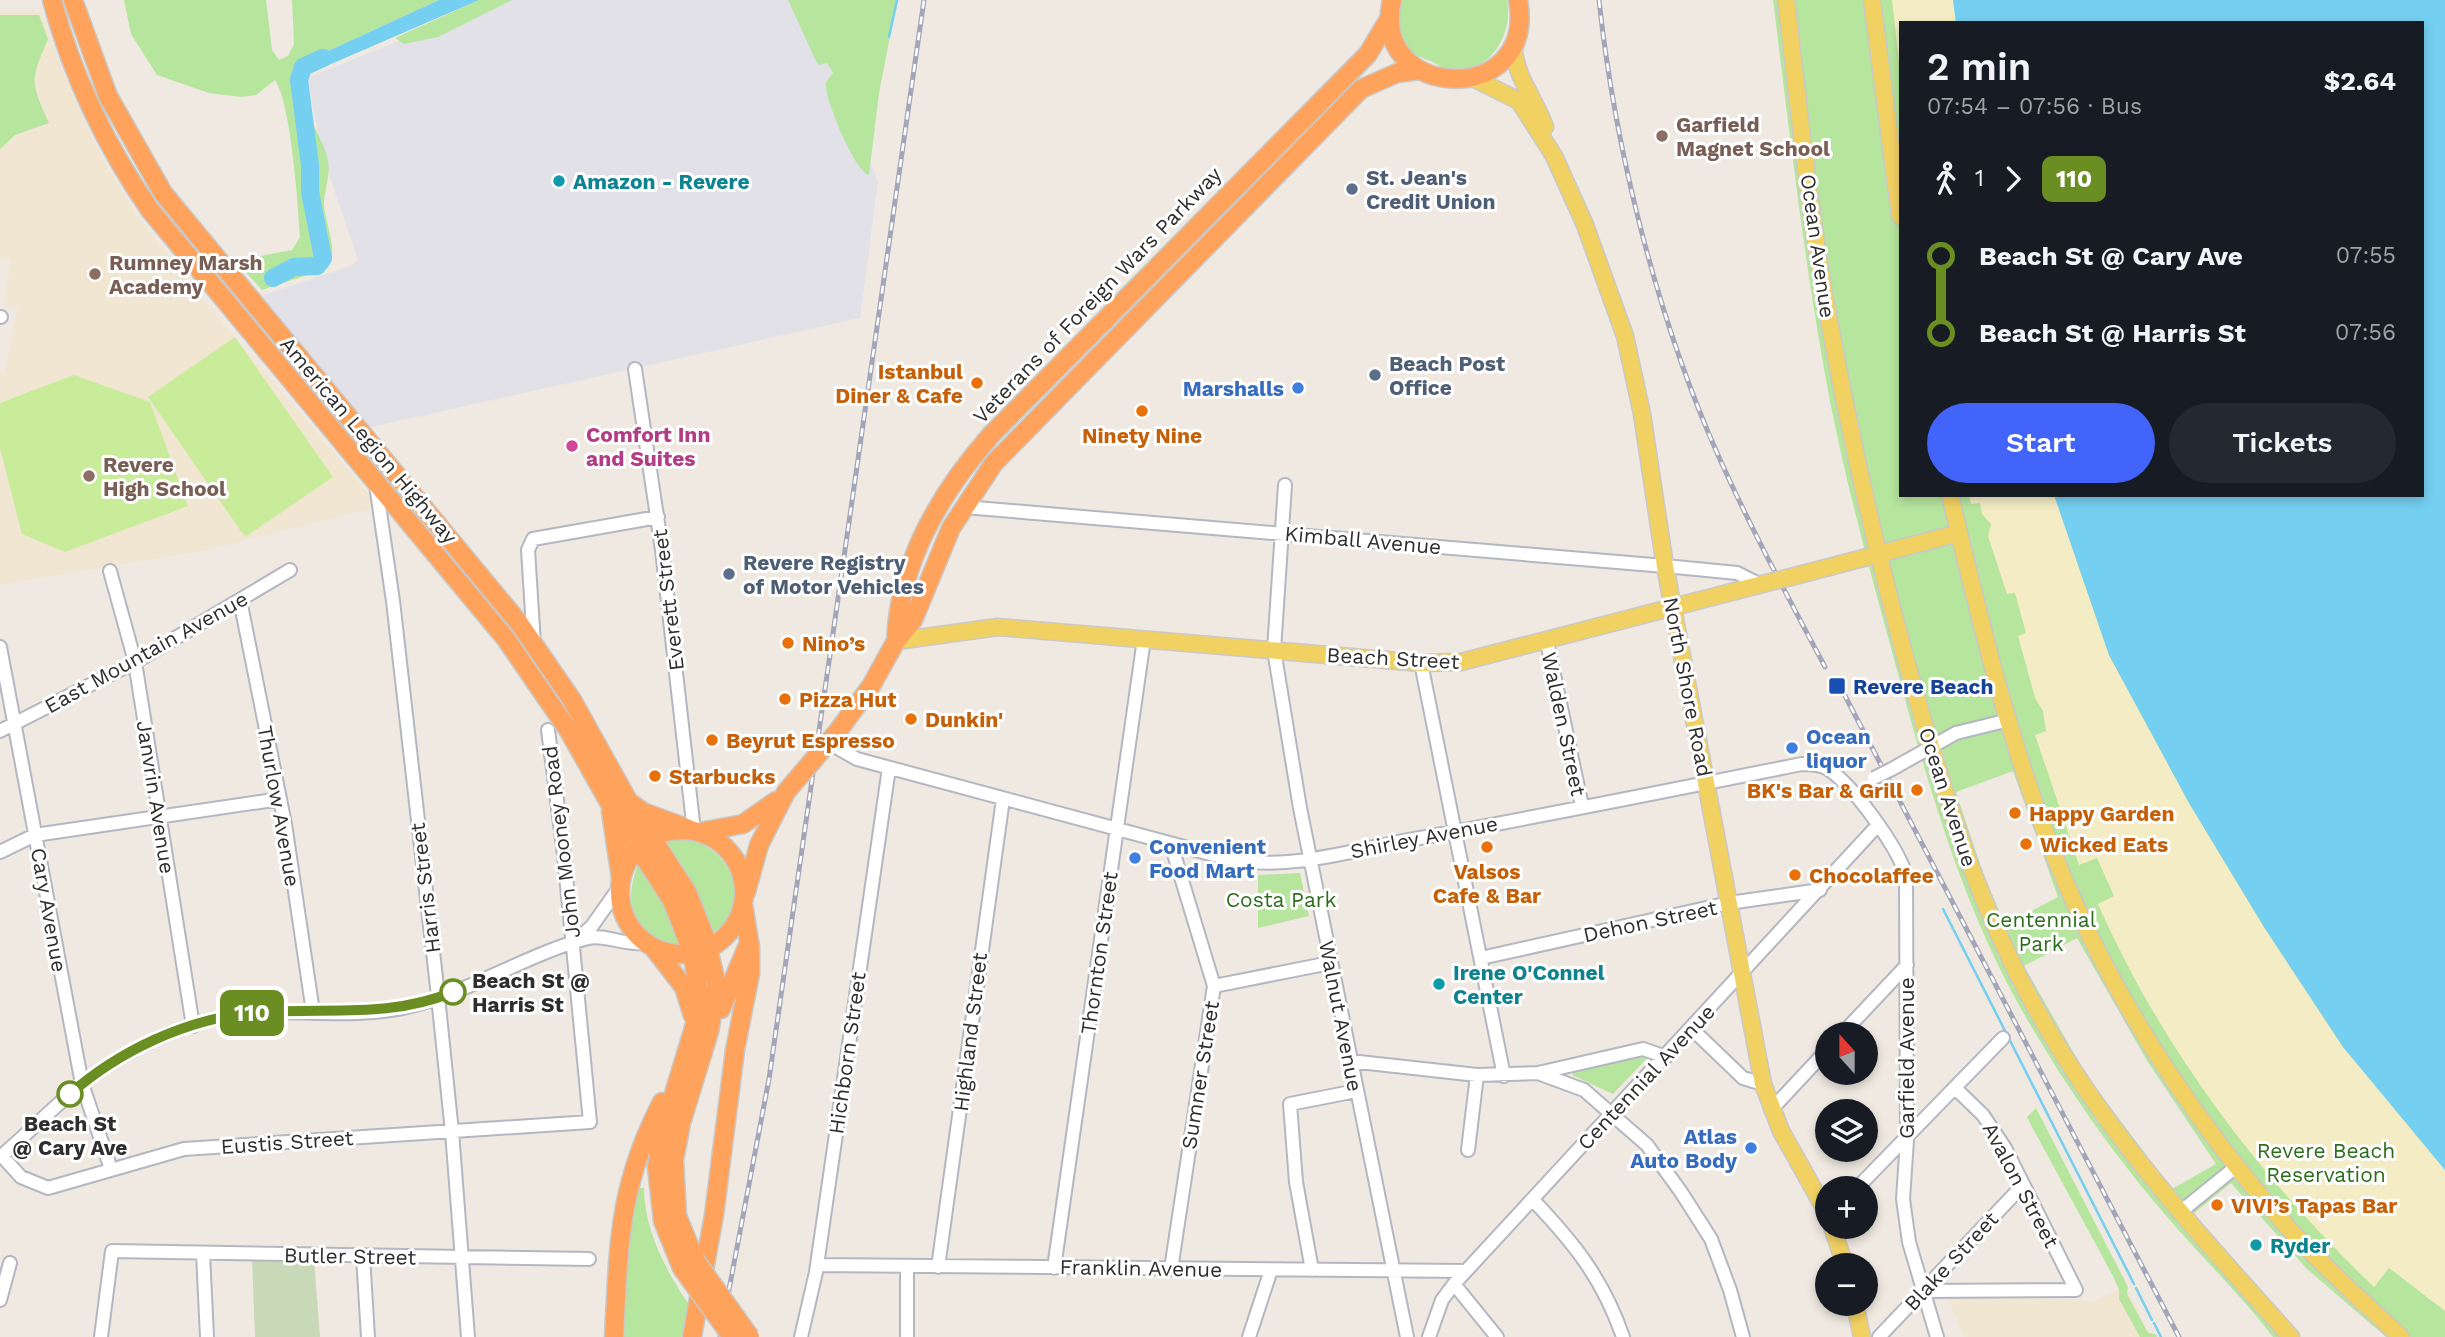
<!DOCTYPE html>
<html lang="en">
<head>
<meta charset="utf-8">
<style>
	:root { --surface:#171b24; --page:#242831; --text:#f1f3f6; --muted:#9ea1a6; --accent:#4264fb }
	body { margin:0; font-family:"Work Sans",sans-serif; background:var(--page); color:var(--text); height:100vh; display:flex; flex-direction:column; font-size:26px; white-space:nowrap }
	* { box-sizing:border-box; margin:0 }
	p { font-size:23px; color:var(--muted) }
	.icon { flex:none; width:38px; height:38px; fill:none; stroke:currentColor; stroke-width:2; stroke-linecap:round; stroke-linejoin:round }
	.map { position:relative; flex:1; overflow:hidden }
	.side { position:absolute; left:1899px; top:21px; width:525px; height:476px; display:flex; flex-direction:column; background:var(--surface); border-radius:0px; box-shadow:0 4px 10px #0003 }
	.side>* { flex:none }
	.badge { padding:0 14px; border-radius:10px; font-size:24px; line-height:46px }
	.needle { width:46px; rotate:339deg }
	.fabs { position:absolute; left:1815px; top:1022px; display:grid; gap:14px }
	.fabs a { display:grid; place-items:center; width:63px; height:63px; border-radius:50%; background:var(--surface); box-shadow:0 4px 10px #0003; font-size:35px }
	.map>.badge { position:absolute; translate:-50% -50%; box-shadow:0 0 0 4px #fff }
	.legs { display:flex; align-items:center; gap:10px; height:77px; padding:0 28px; font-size:23px }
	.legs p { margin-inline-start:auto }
	.headline { display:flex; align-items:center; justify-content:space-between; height:119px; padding:0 28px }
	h1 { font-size:38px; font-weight:600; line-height:52px }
	.action { display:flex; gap:14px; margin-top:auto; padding:14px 28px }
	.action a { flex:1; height:80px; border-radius:42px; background:var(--accent); color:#fff; font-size:28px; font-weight:600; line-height:80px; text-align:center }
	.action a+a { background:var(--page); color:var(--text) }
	ul { padding:0 28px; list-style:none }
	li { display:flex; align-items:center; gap:24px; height:77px; font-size:26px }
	li i { display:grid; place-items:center; width:10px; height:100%; margin:0 9px; background:currentColor }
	li i::after { content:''; width:18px; height:18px; margin:-9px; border:5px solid; border-radius:50%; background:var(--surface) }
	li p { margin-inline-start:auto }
	li:first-child i { background:linear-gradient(#0000 50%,currentColor 0) }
	li:last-child i { background:linear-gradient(currentColor 50%,#0000 0) }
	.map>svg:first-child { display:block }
</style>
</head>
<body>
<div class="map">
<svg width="2445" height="1337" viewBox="0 0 2445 1337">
	<rect width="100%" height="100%" fill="#efe9e1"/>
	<path fill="#e3e1e8" d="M500,0H804L878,181L860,318L367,428L254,298L350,266L358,260L324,160L307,78Z"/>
	<path fill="#f0e6d1" d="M0,12H41L64,75L93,141L135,213L193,288L373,499L369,509L206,550L0,585V372L5,373L18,309L4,306L11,260L0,259Z
		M2125,1286L2151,1337H1965L1947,1297L2075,1299L2093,1302Z"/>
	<path fill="#b6e59e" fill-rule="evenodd" d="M124,0H266L272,50L279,60L288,56L294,44L292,0H439L328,51L315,53L302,67L308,74C291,99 324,135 328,161C331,176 324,189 324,204C325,224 339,250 328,268L262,290L242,268L261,256L292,250L300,237C298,205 291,103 275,80L256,95L241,97L209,93L157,75L131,34Z
		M479,0H512L438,37L404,44L395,38Z
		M788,0H897L879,93L869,175C855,172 823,96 826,82L833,73L827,63L819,65L816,61Z
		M1399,0H1507C1514,35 1488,77 1448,69C1441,68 1435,62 1428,60C1415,55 1406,52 1401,38C1397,27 1399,11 1399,0Z
		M1773,0H1953L1956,23H1900V495H2054L2072,552L2343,1047L2445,1170V1337H2386L2307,1269L2231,1183L2193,1214L2297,1337H2273C2238,1291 2194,1250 2157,1205C2108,1147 2065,1085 2027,1019C1964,911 1929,789 1897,670C1873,582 1849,496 1831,406C1805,272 1790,136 1773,0ZM2013,771L2058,897L2005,925L1983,873L1956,792ZM2077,938L2146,1059L2216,1164L2172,1189L2088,1078L2024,966Z
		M0,15H39L48,39C30,81 30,81 49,123L15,135L0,149Z
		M682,838C731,844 760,909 712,934L699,896L667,842Z
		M639,863L665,907L679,945C634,936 621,904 639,863Z
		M1300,873L1309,916L1258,928V875Z
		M1649,1056L1613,1094L1572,1075L1575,1071Z
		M2036,1108L2128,1287L2127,1294L2148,1333L2156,1334L2157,1337H2140L2119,1299V1290L2113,1276L2031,1125L2027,1117Z
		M636,1188H644C644,1231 668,1275 692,1309L681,1337H622L627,1230Z"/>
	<path fill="#f3ecc5" d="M1892,0H1953L1956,23H1900V71Z
		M1969,495H2054L2109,655L2189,803L2264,927L2343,1047L2445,1170V1311L2389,1268L2374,1287C2260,1178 2162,1049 2098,904L2114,896L2097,858L2079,865L2035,735L2046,731L2043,711L2035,698L2018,636L2026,633L2015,593L2007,594L1988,536L1991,524L1982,514L1980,503L1971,504Z"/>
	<path fill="#c8d9b8" d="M252,1259L314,1260L320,1337H255Z"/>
	<path fill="#c9ec9a" d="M235,337L333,477L245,537L148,397Z
		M74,375L150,402L188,506L65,552L22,534L0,448V403Z"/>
	<path fill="#75cff0" d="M439,0H479L308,74L302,67L305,57L328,51Z
		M1953,0H2445V1170L2343,1047L2264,927L2189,803L2109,655L2054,495H2422V23H1956Z"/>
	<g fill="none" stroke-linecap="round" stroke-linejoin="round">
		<path stroke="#75cff0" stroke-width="2.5" d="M889,37L897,0
			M1943,909L2134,1284
			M2136,1288L2152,1320
			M2154,1323L2161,1337"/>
		<path stroke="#75cff0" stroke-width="18" d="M273,278L294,267L317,266L323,258L310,192V165L299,80L303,67L323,58"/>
		<defs>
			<path id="minor" d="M0,317H1
				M635,369L662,550L694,831
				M376,485L393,601L437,987L452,1132L468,1337
				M1285,485L1274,650L1300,808L1407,1337
				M964,507L1665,566L1737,573L1759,584
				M110,571L135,662L193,1026
				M240,600L285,824L313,1012
				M1547,642L1582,806
				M534,644L528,550L533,539L658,517
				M0,647L82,1084L111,1169
				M1421,663L1504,1076
				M0,731L135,662L290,570
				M827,742L857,759L1229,859C1287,871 1351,851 1408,840C1540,817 1670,790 1802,764C1811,764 1821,764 1828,769C1853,785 1897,846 1906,875L1907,1140L1903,1199L1909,1242L1937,1337
				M1892,769L1956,733L2009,720
				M0,852L35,835L280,799
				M578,939L592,926L621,885
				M1481,958L1729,903L1820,890
				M1214,986L1330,963
				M1692,1029L1743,1078L1763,1084
				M1842,1034L1907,965
				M1350,1061L1477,1075L1538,1073L1584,1090L1647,1145L1681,1192L1711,1239L1730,1290L1743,1337
				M1538,1073L1643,1049L1666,1057
				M1771,1110L1827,1050
				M1468,1150L1477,1075
				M2,1156L21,1177L48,1188L184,1149L590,1122L564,855L548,730
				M0,1157C29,1133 54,1106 83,1083C131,1046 194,1017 254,1013C303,1010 355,1018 403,1008C468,994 524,955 588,938C606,934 624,946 649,943
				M1857,1188L2003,1038
				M1533,1200C1574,1243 1603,1279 1623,1337
				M2179,1213L2237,1166
				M203,1253L207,1337
				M363,1256L368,1337
				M817,1265L1466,1271
				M907,1266V1337
				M938,1267L1003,799
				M1054,1268L1144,639
				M1171,1269L1214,986L1171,844
				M1312,1270L1296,1182L1290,1104L1356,1091
				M1454,1284L1497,1337
				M1925,1291L2076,1290L2005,1148L1983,1115L1955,1088
				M0,1300L10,1263
				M101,1337L112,1251L589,1259
				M801,1337L816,1272L889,768
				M1249,1337L1271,1270
				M1429,1337L1442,1300L1454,1284L1877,826
				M1879,1337L2023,1185"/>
			<path id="major" d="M1786,0C1799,107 1809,215 1829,320C1851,441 1878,560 1911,678C1942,788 1974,893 2028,994C2099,1127 2192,1226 2291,1337
				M1872,0L1900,216
				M1513,45C1516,79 1534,96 1545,127
				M1473,78L1519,101L1554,156L1585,225L1625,336L1642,414L1665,566L1763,1084L1781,1131L1827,1213
				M1950,495C1981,626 2016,772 2071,895C2123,1014 2204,1134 2291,1231C2325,1268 2364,1303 2401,1337
				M1791,577L1959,533
				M896,641L998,627L1421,663L1461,662L1774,581
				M1832,1227L1845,1265
				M1855,1304L1862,1337"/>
			<path id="highway" d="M52,0C72,75 106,146 150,210L506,639L569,731L614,811L672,900L692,952L699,992L696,1021L663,1130L657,1167L663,1221L682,1268
				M73,0L108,96L163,193L519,623L572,700L631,806L687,892L705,937L717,986L709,1032L681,1123L674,1160L677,1216L695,1260
				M1392,0C1368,101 1538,109 1518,0
				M896,641C899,562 941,492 991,435L1368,54L1390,17
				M838,731L871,686L896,641L913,620L951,528L994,463L1361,89L1397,73L1420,70
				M632,804L643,812L689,829
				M611,812L621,878
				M620 892a62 62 0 1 1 124 0a62 62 0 1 1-124 0Z
				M700,832L743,824L776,801
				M746,892L759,845L786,792
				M653,947L684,987L693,1016
				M721,1009L748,945
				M614,1337C619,1244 618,1187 662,1102
				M692,1337L714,1215L735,1050L750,974V947L743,904"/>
		</defs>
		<use href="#minor" stroke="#b4b7c1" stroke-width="16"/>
		<use href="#major" stroke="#c9c9c9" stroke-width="19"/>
		<use href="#highway" stroke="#c9c9c9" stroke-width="21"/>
		<use href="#minor" stroke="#fff" stroke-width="12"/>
		<use href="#major" stroke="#f2d163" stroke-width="16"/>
		<use href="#highway" stroke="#ffa35c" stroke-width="18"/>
		<defs>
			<path id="rail" d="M1599,0C1615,149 1657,318 1718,455C1750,527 1788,597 1825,667
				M1843,692L2179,1337
				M720,1337L769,1079L924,0"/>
		</defs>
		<use href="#rail" stroke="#a3a6b8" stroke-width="5"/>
		<use href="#rail" stroke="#fff" stroke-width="2.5" stroke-dasharray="8" stroke-linecap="butt"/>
		<defs>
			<path id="minor-bridge" d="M1874,778L1892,769"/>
			<path id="major-bridge" d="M1774,581L1791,577"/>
			<path id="highway-bridge" d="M786,792L838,731
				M695,1260L750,1337
				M682,1268L732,1337"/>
		</defs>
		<use href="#minor-bridge" stroke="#b4b7c1" stroke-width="16" stroke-linecap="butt"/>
		<use href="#major-bridge" stroke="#c9c9c9" stroke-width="19" stroke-linecap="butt"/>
		<use href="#highway-bridge" stroke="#c9c9c9" stroke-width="21" stroke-linecap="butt"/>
		<use href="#minor-bridge" stroke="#fff" stroke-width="12"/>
		<use href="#major-bridge" stroke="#f2d163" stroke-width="16"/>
		<use href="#highway-bridge" stroke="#ffa35c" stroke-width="18"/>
	</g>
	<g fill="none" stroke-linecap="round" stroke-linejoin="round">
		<defs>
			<path id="line-1" d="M70,1094C119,1051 186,1019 252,1013C324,1006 384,1020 453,992"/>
		</defs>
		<use href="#line-1" stroke="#fff" stroke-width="16"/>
		<use href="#line-1" stroke="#6b8e23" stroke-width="10"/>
	</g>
	<g fill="#8d6e63" stroke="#fff" stroke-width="2.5">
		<circle cx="1662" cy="136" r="7"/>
		<circle cx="95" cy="274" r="7"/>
		<circle cx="89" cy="476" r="7"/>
	</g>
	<g fill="#0f9aa8" stroke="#fff" stroke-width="2.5">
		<circle cx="559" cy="181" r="7"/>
		<circle cx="1439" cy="984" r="7"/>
		<circle cx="2256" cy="1245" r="7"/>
	</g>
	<g fill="#5c6f8a" stroke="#fff" stroke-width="2.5">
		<circle cx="1352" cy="189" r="7"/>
		<circle cx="1375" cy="375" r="7"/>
		<circle cx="729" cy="574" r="7"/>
	</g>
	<g fill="#e8710a" stroke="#fff" stroke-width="2.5">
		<circle cx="977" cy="383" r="7"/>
		<circle cx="1142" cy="411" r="7"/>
		<circle cx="788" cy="643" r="7"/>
		<circle cx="785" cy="699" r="7"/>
		<circle cx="911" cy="719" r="7"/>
		<circle cx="712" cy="740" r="7"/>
		<circle cx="655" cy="776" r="7"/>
		<circle cx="1917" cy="790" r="7"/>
		<circle cx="2015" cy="813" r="7"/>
		<circle cx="2026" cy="844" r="7"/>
		<circle cx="1487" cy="847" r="7"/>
		<circle cx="1795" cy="875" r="7"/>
		<circle cx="2217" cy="1205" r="7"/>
	</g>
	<g fill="#3f7fe0" stroke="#fff" stroke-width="2.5">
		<circle cx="1298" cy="388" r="7"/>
		<circle cx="1792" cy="748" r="7"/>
		<circle cx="1135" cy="858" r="7"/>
		<circle cx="1751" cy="1148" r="7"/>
	</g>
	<circle fill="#d1479c" stroke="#fff" stroke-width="2.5" cx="572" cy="446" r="7"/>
	<rect fill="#1a4fb4" stroke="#fff" stroke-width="2.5" x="1828" y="677" width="18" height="18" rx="3.5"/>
	<g fill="#fff" stroke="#6b8e23" stroke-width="3.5">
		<circle cx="453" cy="992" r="12"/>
		<circle cx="70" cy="1094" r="12"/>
	</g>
	<g text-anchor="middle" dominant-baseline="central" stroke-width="6" stroke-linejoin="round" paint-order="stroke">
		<g font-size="21" font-weight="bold" fill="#785e54" stroke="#fff" text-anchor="start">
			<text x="1676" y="124">Garfield<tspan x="1676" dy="24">Magnet School</tspan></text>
			<text x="109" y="262">Rumney Marsh<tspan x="109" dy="24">Academy</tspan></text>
			<text x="103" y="464">Revere<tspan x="103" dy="24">High School</tspan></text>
		</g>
		<g font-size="21" font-weight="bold" fill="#4e5e75" stroke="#fff" text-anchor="start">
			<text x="1366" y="177">St. Jean's<tspan x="1366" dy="24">Credit Union</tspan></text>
			<text x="1389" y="363">Beach Post<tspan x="1389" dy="24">Office</tspan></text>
			<text x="743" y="562">Revere Registry<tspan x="743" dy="24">of Motor Vehicles</tspan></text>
		</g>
		<g font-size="21" font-weight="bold" fill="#0d838f" stroke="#fff" text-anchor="start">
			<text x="573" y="181">Amazon - Revere</text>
			<text x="1453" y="972">Irene O'Connel<tspan x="1453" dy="24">Center</tspan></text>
			<text x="2270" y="1245">Ryder</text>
		</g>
		<g font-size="21" fill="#2e2e2e" stroke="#fff">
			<text transform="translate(1818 246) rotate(82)">Ocean Avenue</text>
			<text transform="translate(1097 295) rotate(-46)">Veterans of Foreign Wars Parkway</text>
			<text transform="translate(369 440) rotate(50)">American Legion Highway</text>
			<text transform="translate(1363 540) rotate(5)">Kimball Avenue</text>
			<text transform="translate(668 600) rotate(-97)">Everett Street</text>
			<text transform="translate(146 652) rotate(-29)">East Mountain Avenue</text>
			<text transform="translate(1393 658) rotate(3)">Beach Street</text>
			<text transform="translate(1688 687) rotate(79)">North Shore Road</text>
			<text transform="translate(1564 724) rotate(78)">Walden Street</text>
			<text transform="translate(156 797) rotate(81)">Janvrin Avenue</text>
			<text transform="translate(1948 797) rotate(72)">Ocean Avenue</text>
			<text transform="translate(279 806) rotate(80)">Thurlow Avenue</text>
			<text transform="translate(1424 837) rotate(-11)">Shirley Avenue</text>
			<text transform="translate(561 842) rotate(-97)">John Mooney Road</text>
			<text transform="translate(425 888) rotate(-97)">Harris Street</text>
			<text transform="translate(49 910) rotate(80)">Cary Avenue</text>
			<text transform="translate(1650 921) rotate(-12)">Dehon Street</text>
			<text transform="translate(1099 953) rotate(-82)">Thornton Street</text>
			<text transform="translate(1341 1016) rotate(79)">Walnut Avenue</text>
			<text transform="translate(970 1032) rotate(-83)">Highland Street</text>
			<text transform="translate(847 1053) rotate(-82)">Hichborn Street</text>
			<text transform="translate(1906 1058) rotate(-90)">Garfield Avenue</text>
			<text transform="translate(1200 1075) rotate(-81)">Sumner Street</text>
			<text transform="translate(1646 1077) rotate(-47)">Centennial Avenue</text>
			<text transform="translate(287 1142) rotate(-4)">Eustis Street</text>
			<text transform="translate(2021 1185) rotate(62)">Avalon Street</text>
			<text transform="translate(350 1256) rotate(1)">Butler Street</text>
			<text transform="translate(1951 1261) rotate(-47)">Blake Street</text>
			<text transform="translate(1141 1268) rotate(1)">Franklin Avenue</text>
		</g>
		<g font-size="21" font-weight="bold" fill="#c56008" stroke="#fff" text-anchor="start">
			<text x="963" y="371" text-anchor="end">Istanbul<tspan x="963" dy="24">Diner &amp; Cafe</tspan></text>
			<text x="1142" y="435" text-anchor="middle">Ninety Nine</text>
			<text x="802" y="643">Nino’s</text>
			<text x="799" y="699">Pizza Hut</text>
			<text x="925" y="719">Dunkin'</text>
			<text x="726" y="740">Beyrut Espresso</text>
			<text x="669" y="776">Starbucks</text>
			<text x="1903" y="790" text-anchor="end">BK's Bar &amp; Grill</text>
			<text x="2029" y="813">Happy Garden</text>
			<text x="2040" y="844">Wicked Eats</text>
			<text x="1487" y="871" text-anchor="middle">Valsos<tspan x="1487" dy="24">Cafe &amp; Bar</tspan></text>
			<text x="1809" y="875">Chocolaffee</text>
			<text x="2231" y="1205">VIVI’s Tapas Bar</text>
		</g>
		<g font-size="21" font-weight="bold" fill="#366cbe" stroke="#fff" text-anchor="end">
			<text x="1284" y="388">Marshalls</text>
			<text x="1806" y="736" text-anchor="start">Ocean<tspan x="1806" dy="24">liquor</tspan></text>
			<text x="1149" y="846" text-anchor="start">Convenient<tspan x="1149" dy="24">Food Mart</tspan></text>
			<text x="1737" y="1136">Atlas<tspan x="1737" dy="24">Auto Body</tspan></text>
		</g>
		<g font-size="21" font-weight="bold" fill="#b23c85" stroke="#fff" text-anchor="start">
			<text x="586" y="434">Comfort Inn<tspan x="586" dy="24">and Suites</tspan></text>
		</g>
		<g font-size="21" font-weight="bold" fill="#164399" stroke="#fff" text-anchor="start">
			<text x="1853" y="686">Revere Beach</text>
		</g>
		<g font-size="21" fill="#2c6e1b" stroke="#fff">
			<text x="1281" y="899">Costa Park</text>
			<text x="2041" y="919">Centennial<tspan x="2041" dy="24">Park</tspan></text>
			<text x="2326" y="1150">Revere Beach<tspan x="2326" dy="24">Reservation</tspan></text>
		</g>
		<g font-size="21" font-weight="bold" fill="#2e2e2e" stroke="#fff" text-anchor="start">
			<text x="472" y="980">Beach St @<tspan x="472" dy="24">Harris St</tspan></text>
			<text x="70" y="1123" text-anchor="middle">Beach St<tspan x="70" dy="24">@ Cary Ave</tspan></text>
		</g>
	</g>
</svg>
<div class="fabs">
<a><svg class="needle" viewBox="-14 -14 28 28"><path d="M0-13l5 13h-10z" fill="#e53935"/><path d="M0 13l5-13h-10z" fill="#9ea1a6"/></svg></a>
<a><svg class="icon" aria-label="layers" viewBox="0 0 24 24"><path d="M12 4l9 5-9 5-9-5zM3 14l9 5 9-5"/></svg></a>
<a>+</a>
<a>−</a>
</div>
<b class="badge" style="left:252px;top:1013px;background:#6b8e23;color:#fff">110</b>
<section class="side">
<div class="headline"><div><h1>2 min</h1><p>07:54 – 07:56 · Bus</p></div><b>$2.64</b></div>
<div class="legs"><svg class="icon" aria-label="walk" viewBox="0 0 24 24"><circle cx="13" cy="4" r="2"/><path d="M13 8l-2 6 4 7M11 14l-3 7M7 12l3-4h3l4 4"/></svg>1<svg class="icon" aria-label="forward" viewBox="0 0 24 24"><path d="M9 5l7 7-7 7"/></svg><b class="badge" style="background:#6b8e23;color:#fff">110</b></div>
<ul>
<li><i style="color:#6b8e23"></i><b>Beach St @ Cary Ave</b><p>07:55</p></li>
<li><i style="color:#6b8e23"></i><b>Beach St @ Harris St</b><p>07:56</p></li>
</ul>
<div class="action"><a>Start</a><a>Tickets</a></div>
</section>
</div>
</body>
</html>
